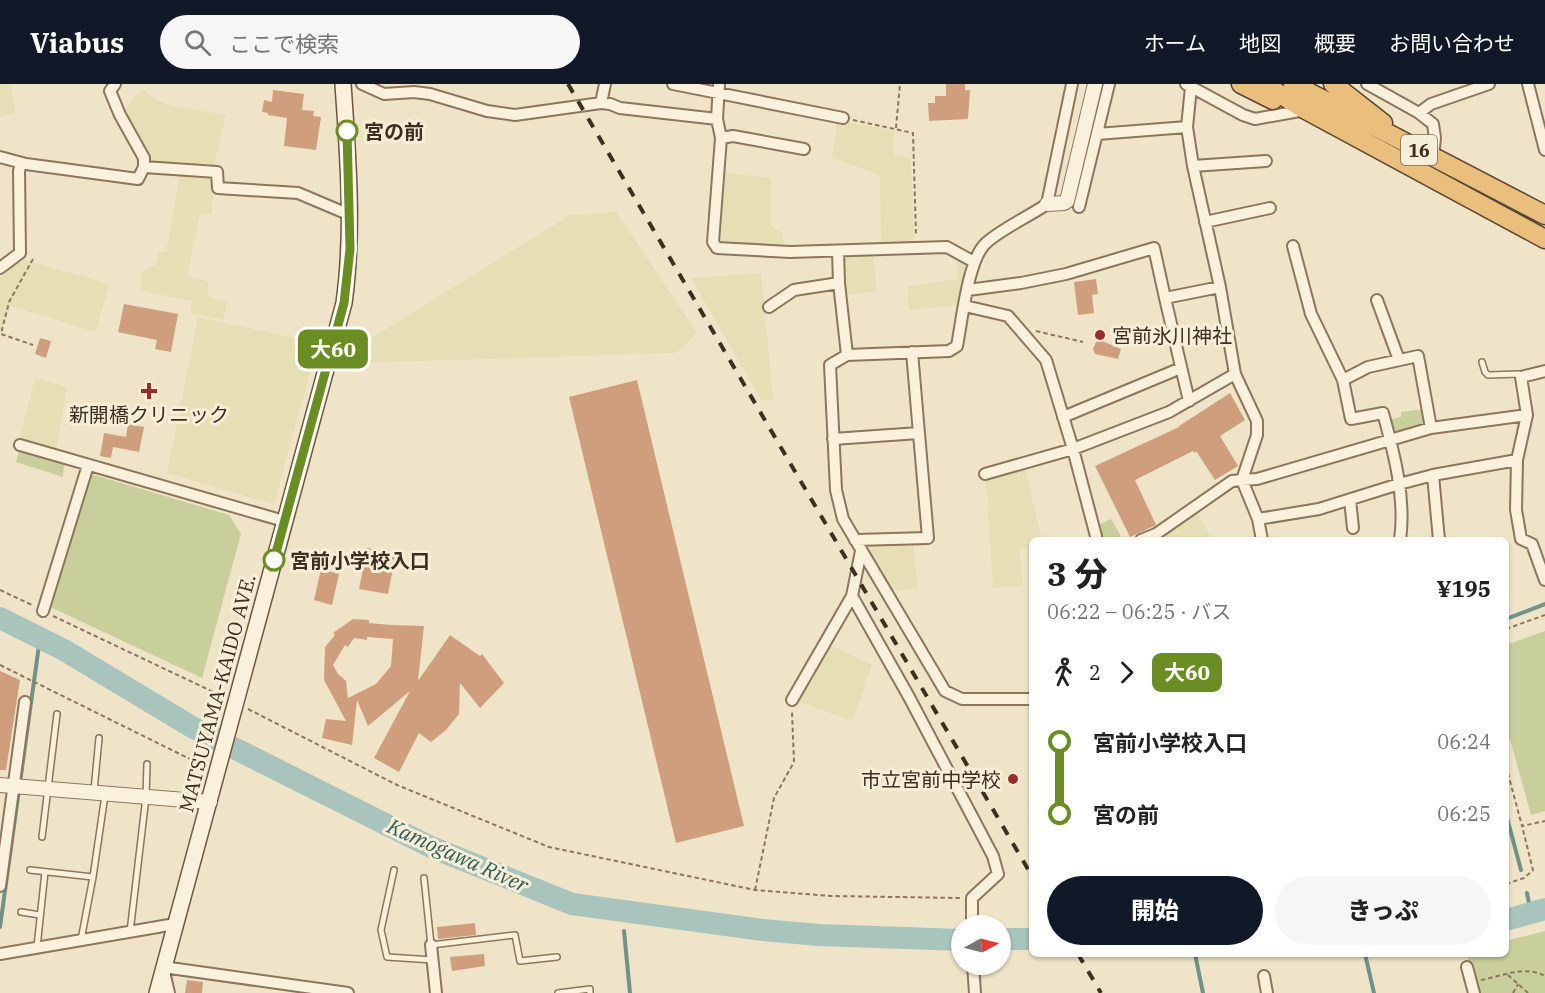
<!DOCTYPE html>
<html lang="ja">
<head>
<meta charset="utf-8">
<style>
	:root { --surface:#fff; --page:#f6f6f6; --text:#222; --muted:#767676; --accent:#111827 }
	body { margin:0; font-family:"IBM Plex Serif","Noto Sans JP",serif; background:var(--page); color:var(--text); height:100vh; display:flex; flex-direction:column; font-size:22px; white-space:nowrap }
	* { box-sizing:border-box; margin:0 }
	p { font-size:20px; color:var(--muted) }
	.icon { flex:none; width:33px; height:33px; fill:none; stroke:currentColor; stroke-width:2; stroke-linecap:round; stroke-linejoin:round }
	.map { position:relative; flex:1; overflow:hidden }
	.drawer { position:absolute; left:1029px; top:453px; width:480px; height:420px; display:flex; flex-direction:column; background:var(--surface); border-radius:9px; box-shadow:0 2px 4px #0004 }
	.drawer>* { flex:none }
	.badge { padding:0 12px; border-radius:9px; font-size:21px; line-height:39px }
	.needle { width:39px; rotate:83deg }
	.fabs { position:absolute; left:951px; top:831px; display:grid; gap:12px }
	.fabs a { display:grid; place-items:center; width:60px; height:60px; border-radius:50%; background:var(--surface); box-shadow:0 2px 4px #0004; font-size:30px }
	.map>.badge { position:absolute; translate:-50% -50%; box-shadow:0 0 0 3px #fff }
	.legs { display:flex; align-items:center; gap:9px; height:66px; padding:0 18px; font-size:20px }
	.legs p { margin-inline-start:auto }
	.head { display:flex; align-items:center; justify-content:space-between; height:102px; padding:0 18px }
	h1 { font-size:33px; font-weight:800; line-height:45px }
	.action { display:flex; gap:12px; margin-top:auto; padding:12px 18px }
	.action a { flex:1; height:69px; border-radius:36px; background:var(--accent); color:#fff; font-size:24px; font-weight:800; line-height:69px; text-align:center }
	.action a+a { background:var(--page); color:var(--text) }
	ul { padding:0 18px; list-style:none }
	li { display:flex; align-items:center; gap:21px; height:72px; font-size:22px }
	li i { display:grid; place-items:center; width:9px; height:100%; margin:0 8px; background:currentColor }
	li i::after { content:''; width:15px; height:15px; margin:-8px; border:4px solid; border-radius:50%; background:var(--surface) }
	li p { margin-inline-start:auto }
	li:first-child i { background:linear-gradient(#0000 50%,currentColor 0) }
	li:last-child i { background:linear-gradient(currentColor 50%,#0000 0) }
	header { display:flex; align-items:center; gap:36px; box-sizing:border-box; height:84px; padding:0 30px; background:var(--accent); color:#fff }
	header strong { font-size:28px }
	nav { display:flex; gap:33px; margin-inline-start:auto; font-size:21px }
	.search { width:420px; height:54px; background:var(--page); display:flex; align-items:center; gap:15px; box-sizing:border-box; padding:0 21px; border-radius:33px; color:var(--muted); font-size:22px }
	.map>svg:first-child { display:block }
</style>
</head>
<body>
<header>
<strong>Viabus</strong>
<div class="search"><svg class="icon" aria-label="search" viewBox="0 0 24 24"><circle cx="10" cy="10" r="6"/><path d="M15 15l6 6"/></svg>ここで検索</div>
<nav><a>ホーム</a><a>地図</a><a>概要</a><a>お問い合わせ</a></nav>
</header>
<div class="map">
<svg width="1545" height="909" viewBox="0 0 1545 909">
	<rect width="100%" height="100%" fill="#f0e4c8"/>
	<path fill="#e6deb5" d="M0,0H10L16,29L0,33Z
		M142,5L157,16L172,22L226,31L213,85L147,80L122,29Z
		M837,36L894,47V72L911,74L914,162L881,163L880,91L832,74Z
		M721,88L771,94V142L783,150V164L716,160Z
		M180,90L214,91L212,130H200L187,192L209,198L207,212L227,218L224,236L190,229L192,217L140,207L142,188L157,179L159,168H166Z
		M616,128L697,249L676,269L357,279L344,271L570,131Z
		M873,168L877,207L843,212L841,170Z
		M957,171L971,179L962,221L909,226L907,202L957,195Z
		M23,175L109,200L96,248L11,222L0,250V191Z
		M761,189L773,315L762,317L691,194Z
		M198,233L318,259L274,420L167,389Z
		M35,294L67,303L56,366L19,356Z
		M1025,383L1042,456H1032V461L1020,465L1023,502L993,504L986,394Z
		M1197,428L1212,456H1161L1160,453Z
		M864,460L913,461L918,504L891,508Z
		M830,561L872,581L853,637L797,617Z"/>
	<path fill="#c9cf9b" d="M1423,325L1427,344L1391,352L1387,336L1401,333V328Z
		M19,368L64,380L63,393L16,378Z
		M91,390L229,431L241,450L202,594L50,523Z
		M1111,435L1123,456H1102L1098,441Z
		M1545,547V727L1531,731L1506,641V561Z
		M1545,847V909H1477L1467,870H1506V857Z"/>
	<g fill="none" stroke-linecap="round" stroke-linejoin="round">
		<path stroke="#6f938a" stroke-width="4" d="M1506,535L1545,520
			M1506,730L1521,786
			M1527,809L1531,829
			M0,843L40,554
			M624,847L630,909
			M1195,870L1203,909
			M1365,870L1374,909"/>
		<path stroke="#a9c4bc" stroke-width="22" d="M0,534L64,566L192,643L431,763L572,820L763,846L819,851L962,856
			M1506,836L1545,825
			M1000,855H1032"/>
	</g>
	<path fill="#cf9f7d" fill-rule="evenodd" d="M946,0H965V6H970L968,35L929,37L928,19H935V12H946Z
		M273,6L304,10L302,26L314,27L313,32L321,33L316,66L284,62L287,34L268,31V29L262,28L264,16L272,18Z
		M1096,195L1098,210L1092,211L1094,229L1078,231L1074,198Z
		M124,220L178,230L171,268L155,265L157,256L118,248Z
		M40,254L51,257L46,274L35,270Z
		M1100,256L1121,265L1118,275L1095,270L1093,265L1096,258Z
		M637,296L744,742L676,759L569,313Z
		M1230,309L1245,336L1220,352L1238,382L1215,396L1196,367L1195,369L1193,367L1135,396L1156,441L1130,453L1095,382L1179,343V342Z
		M128,340L144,343L139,368L113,363L111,374L100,372L104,349L126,353Z
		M367,464L389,468L388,472L395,473L388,510L359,505Z
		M321,485L339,490L332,521L314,516Z
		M353,535L369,536V539L391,541L424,542L418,597L450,551L480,572L482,570L504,599L480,624L460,599L459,630L446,646L431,658L419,649L399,688L374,674L410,607L368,642L357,616L352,661L322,654L326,635L346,637L324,596L325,563L335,551L333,549ZM367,553L393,555L391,582L376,600L348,614L346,597L338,590L333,581L345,561L348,563L354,554L367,556Z
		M0,587L20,596L6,686H0Z
		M475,839L476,851L438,855L437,843Z
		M484,870L485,882L452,887L450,873Z
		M187,896L203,898L202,909H185Z"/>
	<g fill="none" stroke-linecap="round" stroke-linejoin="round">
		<defs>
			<path id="service" d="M1482,278L1485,288L1488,291L1519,290L1521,292
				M94,707L99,654
				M42,753L57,630
				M30,786L93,793
				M394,786L381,846L387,873L433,876
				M424,794L431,861L515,851L520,877L557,873
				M21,828L40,831
				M130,848L146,713L147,680
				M81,856L93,793L105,711
				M37,863L45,788
				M558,909L590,905V909"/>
			<path id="minor" d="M362,0L384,10L414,8L430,10L487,27L515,31L601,19L610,20L620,24L717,35
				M673,0L843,34
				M719,0L717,35L721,54L713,158L717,164L790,168L947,163L974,178
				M1186,0L1243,31L1255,35L1305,26
				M1367,0L1419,29L1433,40L1435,54L1433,73
				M1528,0L1545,66
				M601,19L605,0
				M1419,29L1431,20L1489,0
				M1097,50L1187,43
				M721,54L733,52L804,65
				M0,73L26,80L138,95L144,83V74L120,31L110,7L115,0
				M1193,82L1266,77
				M144,83L217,88L218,104L298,109L350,131
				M1079,123L1109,0
				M1205,138L1270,124
				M1293,162L1311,230L1343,296
				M838,167L839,199L847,271
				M0,184L20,169L19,87L21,80H26
				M968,206L1021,199L1066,190L1154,164L1165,214L1220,203
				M1165,214L1189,317
				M1377,216L1399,276
				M965,222L1008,232L1046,276L1073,365L1097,456
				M769,223L794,206L839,199
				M1545,287L1521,293L1527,331L1517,376L1516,426L1521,455L1532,460L1545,496
				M1063,333L1181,284
				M833,355L919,349
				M20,361L284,437
				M985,390L1073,365L1169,328L1235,290
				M1350,416L1353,444
				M1258,435L1319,425L1399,400L1433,391
				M855,456L928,454L912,268
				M1141,456L1156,450L1232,397L1242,396L1257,351V337L1235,290L1220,203L1193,82L1187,43L1191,3
				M1262,456L1258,435L1242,396L1257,395L1431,344L1527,331
				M1400,456C1406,414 1394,369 1383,329L1351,335L1343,296L1368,283L1418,272L1431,344
				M1439,456L1433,391L1517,376
				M861,467L852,512L909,613L993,772L998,790L972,814V842
				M43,527L88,381
				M1032,615H962L945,607L843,435L836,406L830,281L847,271L949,267L957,262C962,236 968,177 985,160C999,146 1030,132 1047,120L1072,0
				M792,616L852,512
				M0,802L25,618
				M431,861L436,909
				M0,870L175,840
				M973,880L975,909
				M1467,883L1474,909
				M1264,892L1267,909
				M169,909L163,883L348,909"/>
			<path id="tertiary" d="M1047,120L1064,119L1067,117L1095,0
				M0,701L210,718"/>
			<path id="secondary" d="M157,909L344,219C354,147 348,73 343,0"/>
			<path id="trunk" d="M1241,0L1273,16
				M1263,0L1306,26L1545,155
				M1293,0L1545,131
				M1333,0L1383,39"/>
		</defs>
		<use href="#service" stroke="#8d765c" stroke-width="8"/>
		<use href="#minor" stroke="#8d765c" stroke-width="14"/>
		<use href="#tertiary" stroke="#8d765c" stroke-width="16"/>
		<use href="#secondary" stroke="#6f573f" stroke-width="18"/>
		<use href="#trunk" stroke="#5b4430" stroke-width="21"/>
		<path stroke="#8d765c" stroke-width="2" stroke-dasharray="4.5 3" stroke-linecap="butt" d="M853,36L913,49L916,152
			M896,44L900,0
			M33,175L9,218L1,250L33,261
			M1036,247L1083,258
			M0,506L32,521
			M53,532L224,613
			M1506,545L1545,531
			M0,581L204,682
			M248,625L397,701L549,763L755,806L831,812L960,814
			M1506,682L1522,742L1545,737
			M1506,800L1524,794L1533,786L1522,742
			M755,806L774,714L794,678L792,628
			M1508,891L1528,909
			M1481,896C1502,892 1526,881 1545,892
			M1513,909L1518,900"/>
		<use href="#service" stroke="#faf1dc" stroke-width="5"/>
		<use href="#minor" stroke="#faf1dc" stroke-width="10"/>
		<use href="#tertiary" stroke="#faf1dc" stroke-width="14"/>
		<use href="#secondary" stroke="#faf1dc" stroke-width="15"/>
		<use href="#trunk" stroke="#eabe7c" stroke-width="18"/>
		<path stroke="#3d2e20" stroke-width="4" stroke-dasharray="10 10" stroke-linecap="butt" d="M568,0L1032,792
			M1078,870L1101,909"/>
	</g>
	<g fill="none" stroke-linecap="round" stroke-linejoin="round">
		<defs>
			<path id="line-1" d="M274,476L344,219L350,165L347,47"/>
		</defs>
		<use href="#line-1" stroke="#fff" stroke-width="14"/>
		<use href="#line-1" stroke="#6b8e23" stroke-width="9"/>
	</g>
	<g fill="#fff" stroke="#6b8e23" stroke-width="3">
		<circle cx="347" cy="47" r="10"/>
		<circle cx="274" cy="476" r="10"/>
	</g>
	<g fill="#9e2a2b" stroke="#f7eed8" stroke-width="2">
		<circle cx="1100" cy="251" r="6"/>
		<path d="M146 298h6v6h6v6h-6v6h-6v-6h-6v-6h6z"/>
		<circle cx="1013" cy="695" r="6"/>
	</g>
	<g text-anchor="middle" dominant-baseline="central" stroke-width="6" stroke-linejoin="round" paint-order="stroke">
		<rect fill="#f7eed8" stroke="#756857" stroke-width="1.5" x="1401" y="51" width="36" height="30" rx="4.5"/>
		<g font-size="18" font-weight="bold" fill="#3d2e20">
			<text x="1419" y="66">16</text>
		</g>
		<g font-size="20" font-weight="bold" fill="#3d2e20" stroke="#f7eed8" text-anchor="start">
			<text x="364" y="47">宮の前</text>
			<text x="290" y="476">宮前小学校入口</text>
		</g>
		<g font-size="20" fill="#3d2e20" stroke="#f7eed8" text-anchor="start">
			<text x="1112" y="251">宮前氷川神社</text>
			<text x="149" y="330" text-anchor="middle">新開橋クリニック</text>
			<text x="1001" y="695" text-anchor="end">市立宮前中学校</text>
		</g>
		<g font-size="20" fill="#3d2e20" stroke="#f7eed8">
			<text transform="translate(217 609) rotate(-75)">MATSUYAMA-KAIDO AVE.</text>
		</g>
		<g font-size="21" font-style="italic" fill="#2f5d5a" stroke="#f7eed8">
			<text transform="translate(458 771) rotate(24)">Kamogawa River</text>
		</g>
	</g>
</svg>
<div class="fabs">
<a><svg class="needle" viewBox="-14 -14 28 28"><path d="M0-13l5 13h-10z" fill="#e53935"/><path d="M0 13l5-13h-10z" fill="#767676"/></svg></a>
</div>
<b class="badge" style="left:333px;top:265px;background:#6b8e23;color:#fff">大60</b>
<section class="drawer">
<div class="head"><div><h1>3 分</h1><p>06:22 – 06:25 · バス</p></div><b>¥195</b></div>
<div class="legs"><svg class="icon" aria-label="walk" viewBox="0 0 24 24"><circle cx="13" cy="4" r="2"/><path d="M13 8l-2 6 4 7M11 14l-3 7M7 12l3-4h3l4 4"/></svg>2<svg class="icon" aria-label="forward" viewBox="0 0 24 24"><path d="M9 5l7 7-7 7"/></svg><b class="badge" style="background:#6b8e23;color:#fff">大60</b></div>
<ul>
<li><i style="color:#6b8e23"></i><b>宮前小学校入口</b><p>06:24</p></li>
<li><i style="color:#6b8e23"></i><b>宮の前</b><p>06:25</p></li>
</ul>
<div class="action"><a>開始</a><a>きっぷ</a></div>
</section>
</div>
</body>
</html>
